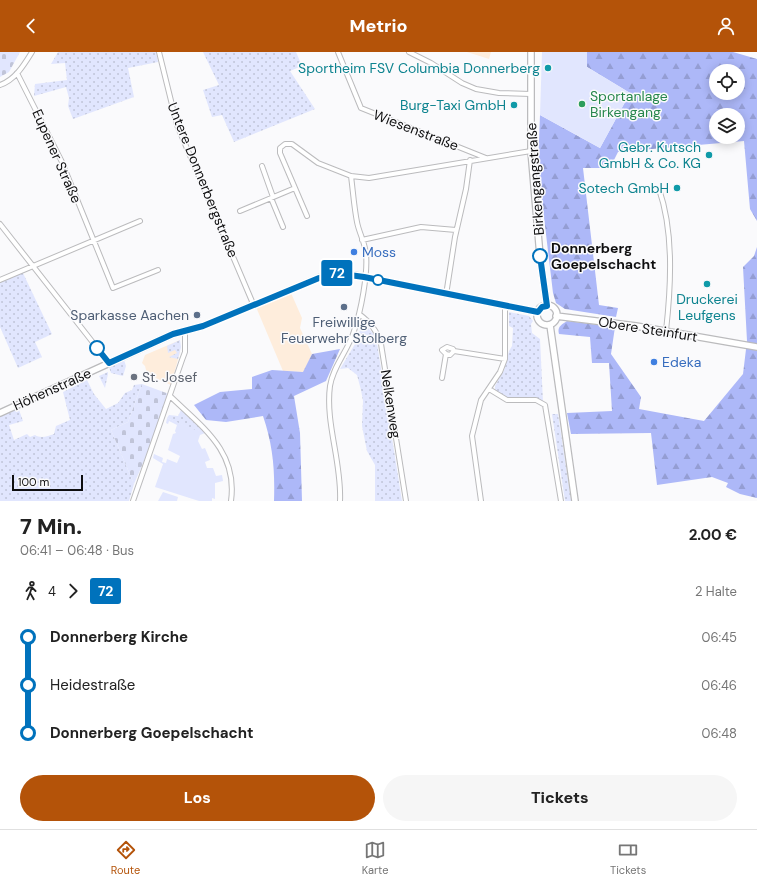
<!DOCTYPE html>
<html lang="de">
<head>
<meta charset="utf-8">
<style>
	:root { --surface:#fff; --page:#f6f6f6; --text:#222; --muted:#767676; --line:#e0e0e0; --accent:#b45309 }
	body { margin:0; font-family:"DM Sans",sans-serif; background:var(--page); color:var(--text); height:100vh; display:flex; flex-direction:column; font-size:15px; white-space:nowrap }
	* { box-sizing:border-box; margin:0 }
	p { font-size:13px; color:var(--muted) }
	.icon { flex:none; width:22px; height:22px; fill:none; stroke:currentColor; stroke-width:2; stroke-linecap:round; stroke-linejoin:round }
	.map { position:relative; height:449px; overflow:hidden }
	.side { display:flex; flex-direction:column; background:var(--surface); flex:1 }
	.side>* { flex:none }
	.badge { padding:0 8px; border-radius:3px; font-size:14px; line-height:26px }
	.buttons { position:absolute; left:709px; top:12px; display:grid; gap:8px }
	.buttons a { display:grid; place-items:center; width:36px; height:36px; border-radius:50%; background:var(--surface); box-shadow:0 2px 10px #0003; font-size:20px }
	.scale { position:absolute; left:12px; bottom:10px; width:71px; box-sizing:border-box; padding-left:4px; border:2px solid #0e0e0f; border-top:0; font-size:11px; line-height:14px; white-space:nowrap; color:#0e0e0f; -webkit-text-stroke:3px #fafafc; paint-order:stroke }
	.map>.badge { position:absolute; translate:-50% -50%; box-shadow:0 0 0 2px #fff }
	.legs { display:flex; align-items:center; gap:6px; height:44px; padding:0 20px; font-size:13px }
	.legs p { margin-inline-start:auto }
	.headline { display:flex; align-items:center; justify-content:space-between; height:68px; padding:0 20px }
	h1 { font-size:22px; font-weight:800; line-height:30px }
	.action { display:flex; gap:8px; margin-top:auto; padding:8px 20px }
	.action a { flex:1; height:46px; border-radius:24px; background:var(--accent); color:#fff; font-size:16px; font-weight:800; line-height:46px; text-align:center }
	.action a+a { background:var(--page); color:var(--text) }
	ul { padding:0 20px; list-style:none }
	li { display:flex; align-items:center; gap:14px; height:48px; font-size:15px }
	li i { display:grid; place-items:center; width:6px; height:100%; margin:0 5px; background:currentColor }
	li i::after { content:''; width:10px; height:10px; margin:-5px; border:3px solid; border-radius:50%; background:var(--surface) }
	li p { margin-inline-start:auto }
	li:first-child i { background:linear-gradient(#0000 50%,currentColor 0) }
	li:last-child i { background:linear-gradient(currentColor 50%,#0000 0) }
	header { display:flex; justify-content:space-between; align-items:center; height:52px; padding:0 20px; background:var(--accent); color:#fff; font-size:18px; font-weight:800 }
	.tabs { display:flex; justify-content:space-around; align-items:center; height:56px; border-top:1px solid var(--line); background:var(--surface); font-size:11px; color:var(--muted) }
	.tabs a { display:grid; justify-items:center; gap:2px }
	.tabs .current { color:var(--accent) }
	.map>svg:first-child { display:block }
</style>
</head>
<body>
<header><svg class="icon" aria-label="back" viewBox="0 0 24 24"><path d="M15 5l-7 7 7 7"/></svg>Metrio<svg class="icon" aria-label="person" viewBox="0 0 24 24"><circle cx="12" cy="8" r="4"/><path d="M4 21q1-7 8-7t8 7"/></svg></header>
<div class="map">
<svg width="757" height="449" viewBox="0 0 757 449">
	<defs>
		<pattern id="grass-dots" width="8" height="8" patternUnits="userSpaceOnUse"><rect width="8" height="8" fill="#e1e6fe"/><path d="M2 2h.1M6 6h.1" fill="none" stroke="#c0c4d8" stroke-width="1.8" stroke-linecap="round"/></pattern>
		<pattern id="forest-firs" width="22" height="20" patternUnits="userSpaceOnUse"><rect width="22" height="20" fill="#adb8f8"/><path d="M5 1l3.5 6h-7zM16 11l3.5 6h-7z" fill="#949dd3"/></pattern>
		<pattern id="cemetery-stones" width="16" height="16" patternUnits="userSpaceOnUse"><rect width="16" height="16" fill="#e1e6fe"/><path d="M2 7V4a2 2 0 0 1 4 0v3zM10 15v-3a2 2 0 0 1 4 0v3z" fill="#c0c4d8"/></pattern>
	</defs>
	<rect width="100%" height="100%" fill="#fafafc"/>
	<path fill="#feeddc" d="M467,0H491L489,7Z
		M291,241L302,266L300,276L312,302L304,320L283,319L256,255Z
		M180,288V300L171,333L147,322L145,314L142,311L145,303Z"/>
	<path fill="url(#grass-dots)" d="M58,0H156L158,10L128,16L134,45L73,67L68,54L69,46L66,35L34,44L35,32L67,28L65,11L51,12Z
		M203,0H296L302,14L290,19L315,57L234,90L222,63L212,65L203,38L219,33Z
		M22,219L52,282L35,290L42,305L18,316L0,275V229Z
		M509,260L529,264L533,269L531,272L532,281L540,287L543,350L507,346L495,340V334L504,318L509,299L512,294L513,276L509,274Z
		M363,270L376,285L402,449H375V413L367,399L362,374L363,349L361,338L357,323L348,316L340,317L355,292Z
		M180,288L181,295L178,307L169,305L177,301L175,298L168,301L167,294Z
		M124,308L126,314L123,324L111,321L109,315Z
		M108,320V322L105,336L99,324Z
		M87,328L94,342L106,357L118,351L125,341L132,338L134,333L142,332L128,370L111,378L134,432L129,449H0V363L18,355L23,369L9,373L14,388L27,382L30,385L35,383C41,387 48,384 54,382L56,374L70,368L63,340Z
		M181,358L200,376L198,380L167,366L169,363L178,364Z
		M552,362H558L571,449H565Z"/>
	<path fill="url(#forest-firs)" fill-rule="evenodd" d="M587,0H733L757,7V169L750,157L744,89L618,100L610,116H583L599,253L618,256L616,265L565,257L556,251L553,241L538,115L540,63L600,96L630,41L587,15ZM716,19H738V41H716ZM716,63H738V85H716Z
		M757,195V446L740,442L726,435L728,431L712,425L657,433L651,381L571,382L567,361L612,359L609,311H592L590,285L559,282C557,275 561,273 567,269L615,275L611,302L641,345L639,357L704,369L743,322L747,289L743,215L754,204Z
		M340,297L326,329L294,344L300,381L302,449H274C275,417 273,394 263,364L226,370L206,368L194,353L220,340L252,337V325L272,318L303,320L312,302Z"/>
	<path fill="url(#cemetery-stones)" d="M0,0H20L9,20L0,25Z
		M142,332L169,342L153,388L134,432L111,378L128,370Z"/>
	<path fill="#e1e6fe" d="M542,0H587V15L630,41L600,96L540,63Z
		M167,366L198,379L200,376L205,381L200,383L198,389L202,397L205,396L210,408L205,410L207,416H213L216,424L222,423L223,429L215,431V447L212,446V449H199L155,435L163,412L153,406L154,402L163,406L162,410L166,411L167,407L177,411L180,404L168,398L173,382L176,381L175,379L177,373L169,369L168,372L166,371Z
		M163,440L178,445L177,449H158Z"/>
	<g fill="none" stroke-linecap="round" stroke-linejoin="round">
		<defs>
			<path id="street" d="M159,0L177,73L254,254
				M338,0L361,56L486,106
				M409,0L431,11L462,31L476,37L499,41L531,42
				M17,21L61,108L113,236L158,218
				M0,33C15,28 24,13 32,0
				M262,114L273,145
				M351,124L369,126L531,99
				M659,137C674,180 671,234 666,279
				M271,146L283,175
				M240,159L295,136
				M307,164L280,101V96L285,92H292L318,111L351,124C353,139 354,155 357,170C359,181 365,190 366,202C368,222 361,259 354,279C348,299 333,314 330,334C325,371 342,411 340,449
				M0,172L109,311
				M362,188L421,175L456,178
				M0,228L140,169
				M446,243L455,185L466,137L470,108
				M359,262C371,271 377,279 381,292L406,449
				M454,299L450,303L446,302L442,298L447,295L453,297L454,299L505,307
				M442,326L446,302
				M489,337L507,348H536L545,353L561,449
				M170,344C202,375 238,399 231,449
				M133,449L182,308L185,300V278
				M481,449L472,384L481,348L500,320L505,307V253"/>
			<path id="secondary" d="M531,0V99L540,204L547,254
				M537 263a10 10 0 1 1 20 0a10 10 0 1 1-20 0Z
				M556,264L636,274L757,295
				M550,273L575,449
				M0,361L173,282L203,274L328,222L343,221L364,225L538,260"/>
		</defs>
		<use href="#street" stroke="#bbbbbd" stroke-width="6"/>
		<use href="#secondary" stroke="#bbbbbd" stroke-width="8"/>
		<use href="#street" stroke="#fff" stroke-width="4"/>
		<use href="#secondary" stroke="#fff" stroke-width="5.5"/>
	</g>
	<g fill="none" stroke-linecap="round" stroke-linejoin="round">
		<defs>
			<path id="line-1" d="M97,296L109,311L173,282L203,274L319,226L335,221L364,225L538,260L542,255L547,254L540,204"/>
		</defs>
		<use href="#line-1" stroke="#fff" stroke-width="9"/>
		<use href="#line-1" stroke="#0072bc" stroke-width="6"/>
	</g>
	<g fill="#0f9aa8" stroke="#fafafc" stroke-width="1.5">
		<circle cx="548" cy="16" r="4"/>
		<circle cx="514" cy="53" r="4"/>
		<circle cx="709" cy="103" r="4"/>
		<circle cx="677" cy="136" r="4"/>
		<circle cx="707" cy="232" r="4"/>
	</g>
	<circle fill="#2e9e5b" stroke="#fafafc" stroke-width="1.5" cx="582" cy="52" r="4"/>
	<g fill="#3f7fe0" stroke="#fafafc" stroke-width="1.5">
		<circle cx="354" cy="200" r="4"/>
		<circle cx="654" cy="310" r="4"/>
	</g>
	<g fill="#fff" stroke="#0072bc" stroke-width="2">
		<circle cx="540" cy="204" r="7"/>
		<circle cx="378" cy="228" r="5"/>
		<circle cx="97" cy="296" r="7"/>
	</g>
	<g fill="#5c6f8a" stroke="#fafafc" stroke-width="1.5">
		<circle cx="344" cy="255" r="4"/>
		<circle cx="197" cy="263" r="4"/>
	</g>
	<circle fill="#6b7280" stroke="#fafafc" stroke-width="1.5" cx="134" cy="325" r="4"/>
	<g text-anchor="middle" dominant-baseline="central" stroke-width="3" stroke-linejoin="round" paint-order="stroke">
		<g font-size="14" fill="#0d838f" stroke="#fafafc" text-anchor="end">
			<text x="540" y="16">Sportheim FSV Columbia Donnerberg</text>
			<text x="506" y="53">Burg-Taxi GmbH</text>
			<text x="701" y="95">Gebr. Kutsch<tspan x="701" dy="16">GmbH &amp; Co. KG</tspan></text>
			<text x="669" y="136">Sotech GmbH</text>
			<text x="707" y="247" text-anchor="middle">Druckerei<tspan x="707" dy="16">Leufgens</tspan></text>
		</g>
		<g font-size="14" fill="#27864d" stroke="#fafafc" text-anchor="start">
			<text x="590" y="44">Sportanlage<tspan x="590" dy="16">Birkengang</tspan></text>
		</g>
		<g font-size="14" fill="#0e0e0f" stroke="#fafafc">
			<text transform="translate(416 78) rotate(21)">Wiesenstraße</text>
			<text transform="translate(57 104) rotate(66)">Eupener Straße</text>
			<text transform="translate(535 127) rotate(-94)">Birkengangstraße</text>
			<text transform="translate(203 128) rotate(68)">Untere Donnerbergstraße</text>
			<text transform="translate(648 277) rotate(9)">Obere Steinfurt</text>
			<text transform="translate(52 337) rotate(-24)">Höhenstraße</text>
			<text transform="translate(391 352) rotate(81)">Nelkenweg</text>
		</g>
		<g font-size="14" font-weight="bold" fill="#0e0e0f" stroke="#fafafc" text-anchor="start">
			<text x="551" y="196">Donnerberg<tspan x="551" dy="16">Goepelschacht</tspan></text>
		</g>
		<g font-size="14" fill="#366cbe" stroke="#fafafc" text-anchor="start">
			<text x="362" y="200">Moss</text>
			<text x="662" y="310">Edeka</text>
		</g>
		<g font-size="14" fill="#4e5e75" stroke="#fafafc" text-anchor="end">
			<text x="189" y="263">Sparkasse Aachen</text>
			<text x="344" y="270" text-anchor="middle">Freiwillige<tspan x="344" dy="16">Feuerwehr Stolberg</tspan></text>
		</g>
		<g font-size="14" fill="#5b616d" stroke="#fafafc" text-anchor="start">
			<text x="142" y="325">St. Josef</text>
		</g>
	</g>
</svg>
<div class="buttons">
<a><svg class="icon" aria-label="locate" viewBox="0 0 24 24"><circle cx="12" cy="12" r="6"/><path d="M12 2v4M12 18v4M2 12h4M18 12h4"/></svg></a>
<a><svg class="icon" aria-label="layers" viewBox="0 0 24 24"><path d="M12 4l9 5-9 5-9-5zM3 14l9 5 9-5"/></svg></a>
</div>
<div class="scale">100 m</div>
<b class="badge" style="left:337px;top:221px;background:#0072bc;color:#fff">72</b>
</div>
<section class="side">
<div class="headline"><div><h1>7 Min.</h1><p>06:41 – 06:48 · Bus</p></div><b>2.00 €</b></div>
<div class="legs"><svg class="icon" aria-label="walk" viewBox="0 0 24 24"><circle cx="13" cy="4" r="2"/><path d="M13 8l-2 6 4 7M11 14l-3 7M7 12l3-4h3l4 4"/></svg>4<svg class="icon" aria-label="forward" viewBox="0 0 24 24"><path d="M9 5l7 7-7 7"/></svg><b class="badge" style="background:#0072bc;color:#fff">72</b><p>2 Halte</p></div>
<ul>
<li><i style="color:#0072bc"></i><b>Donnerberg Kirche</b><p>06:45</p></li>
<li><i style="color:#0072bc"></i><span>Heidestraße</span><p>06:46</p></li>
<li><i style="color:#0072bc"></i><b>Donnerberg Goepelschacht</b><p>06:48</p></li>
</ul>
<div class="action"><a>Los</a><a>Tickets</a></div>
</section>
<nav class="tabs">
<a class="current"><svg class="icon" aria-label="directions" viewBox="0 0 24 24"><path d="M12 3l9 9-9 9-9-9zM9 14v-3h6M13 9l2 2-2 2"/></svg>Route</a>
<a><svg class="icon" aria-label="map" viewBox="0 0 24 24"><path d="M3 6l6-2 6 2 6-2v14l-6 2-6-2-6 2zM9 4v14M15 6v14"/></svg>Karte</a>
<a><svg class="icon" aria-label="tickets" viewBox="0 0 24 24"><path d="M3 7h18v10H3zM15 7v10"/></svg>Tickets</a>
</nav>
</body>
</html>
